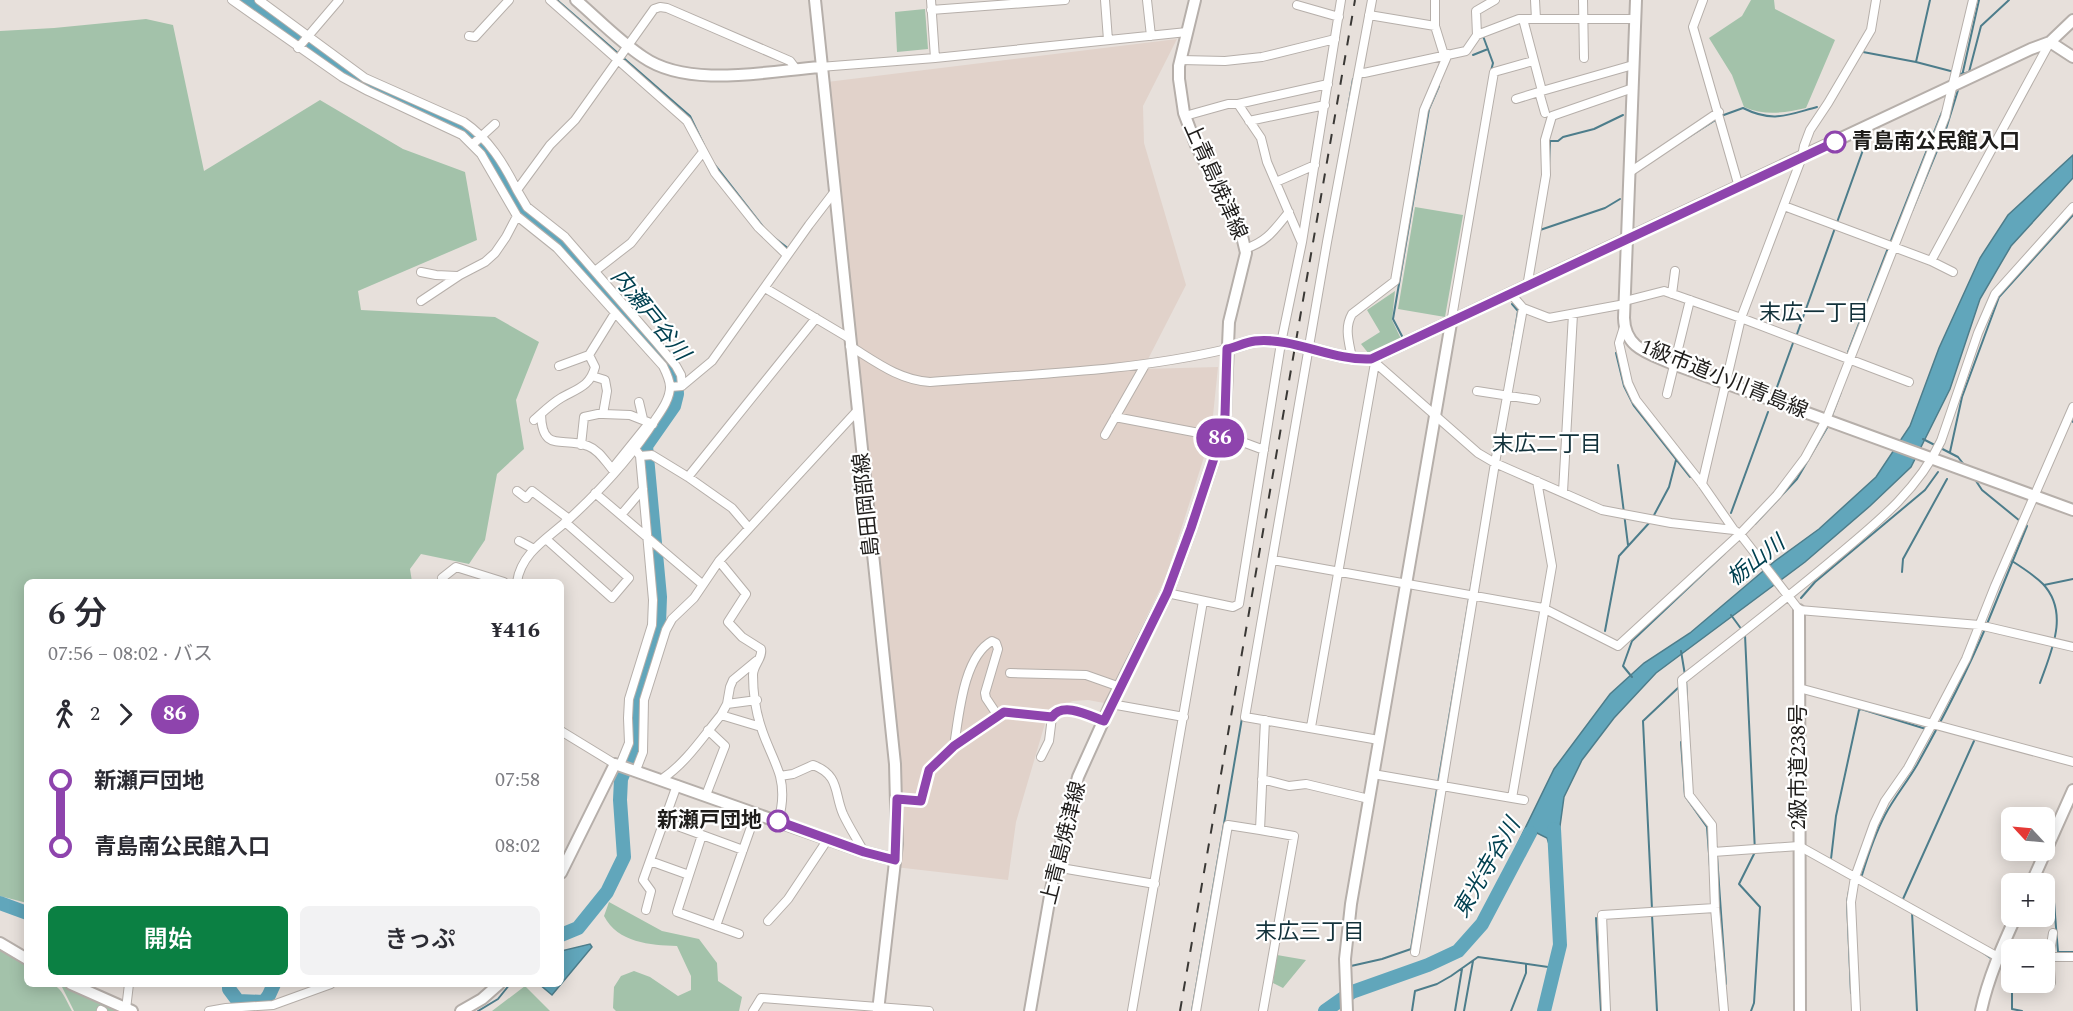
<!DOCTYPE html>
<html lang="ja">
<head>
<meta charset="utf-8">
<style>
	:root { --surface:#fff; --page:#f2f2f3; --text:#2b2b33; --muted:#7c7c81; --accent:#0b8043 }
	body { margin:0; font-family:Spectral,"Noto Sans JP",serif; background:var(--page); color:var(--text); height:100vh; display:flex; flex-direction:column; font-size:22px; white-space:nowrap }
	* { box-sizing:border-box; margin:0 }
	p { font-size:20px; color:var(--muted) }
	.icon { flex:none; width:33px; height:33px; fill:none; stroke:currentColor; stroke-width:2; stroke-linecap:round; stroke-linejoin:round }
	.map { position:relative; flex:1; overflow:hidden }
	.sheet { position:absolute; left:24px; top:579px; width:540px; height:408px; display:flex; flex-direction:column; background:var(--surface); border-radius:9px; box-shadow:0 3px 15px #0003 }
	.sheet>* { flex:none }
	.badge { padding:0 12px; border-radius:20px; font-size:21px; line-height:39px }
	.needle { width:39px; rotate:296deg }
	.buttons { position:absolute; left:2001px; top:807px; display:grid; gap:12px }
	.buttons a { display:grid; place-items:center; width:54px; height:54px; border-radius:9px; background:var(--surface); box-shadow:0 3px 15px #0003; font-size:30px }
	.map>.badge { position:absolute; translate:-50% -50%; box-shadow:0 0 0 3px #fff }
	.legs { display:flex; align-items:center; gap:9px; height:66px; padding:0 24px; font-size:20px }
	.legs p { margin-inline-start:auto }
	.summary { display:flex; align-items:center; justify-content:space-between; height:102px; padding:0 24px }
	h1 { font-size:33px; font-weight:600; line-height:45px }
	.primary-button { display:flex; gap:12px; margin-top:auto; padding:12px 24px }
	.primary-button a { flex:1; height:69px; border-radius:9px; background:var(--accent); color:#fff; font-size:24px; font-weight:600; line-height:69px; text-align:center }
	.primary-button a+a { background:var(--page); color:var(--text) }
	ul { padding:0 24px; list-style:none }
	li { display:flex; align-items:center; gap:21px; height:66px; font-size:22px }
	li i { display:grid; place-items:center; width:9px; height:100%; margin:0 8px; background:currentColor }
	li i::after { content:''; width:15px; height:15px; margin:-8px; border:4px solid; border-radius:50%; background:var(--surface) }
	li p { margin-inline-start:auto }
	li:first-child i { background:linear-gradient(#0000 50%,currentColor 0) }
	li:last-child i { background:linear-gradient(currentColor 50%,#0000 0) }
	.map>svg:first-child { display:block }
</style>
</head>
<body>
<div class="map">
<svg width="2073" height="1011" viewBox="0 0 2073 1011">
	<rect width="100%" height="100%" fill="#e7e0db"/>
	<path fill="#e1d2ca" d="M1177,39L1143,106L1144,143L1186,285L1143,369L1218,367L1211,435L1166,577L1104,703L1088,700L1073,701L1049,710L1016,822L1008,880L895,867L904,824L901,774L827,82Z"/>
	<path fill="#a3c2aa" d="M1751,0H1774L1775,9L1835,40L1806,108C1784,113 1765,116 1744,107L1732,75L1709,38L1742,16Z
		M925,9L928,49L897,52L895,12Z
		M146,19L173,25L204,171L320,100L403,149L465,172L477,240L358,291L361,310L495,317L539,342L516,400L524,449L497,474L485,540L469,564L421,554L410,569L412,582H27V903L0,896V31L54,28Z
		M1415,207L1463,215L1445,317L1398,309Z
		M1395,291L1392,320L1402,341L1369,354L1361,344L1380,332L1367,310Z
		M609,902L662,931L699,939L717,963L718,981L742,997L739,1011H616L613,1008L614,987L621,976L634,971L650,977L678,996L691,990V976L677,946C650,945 618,943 604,916Z
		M0,945L27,966V984C60,984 57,982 72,1011H0Z
		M1277,955L1306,960L1283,988L1273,983Z
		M61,985L126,1011H74Z
		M525,986L550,1011H492Z"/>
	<path fill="#61a6bb" stroke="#4d7d8b" stroke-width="1.5" d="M2073,155V178L2011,246L1980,299L1950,389L1911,467L1870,506L1805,562L1656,673L1614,718L1582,760L1564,797L1557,848L1550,847L1547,838L1537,833L1525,849L1516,847L1554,769L1610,694L1644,663L1690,633L1775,561L1819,529L1876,477L1910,426L1939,348L1980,258L2008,215Z
		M590,944L592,947L552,995L539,984H561V951Z"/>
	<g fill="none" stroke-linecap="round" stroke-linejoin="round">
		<path stroke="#4d7d8b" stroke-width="2" d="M557,0L690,116L704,145
			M1483,36L1493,63L1491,71
			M1863,52L1916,62L1962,74L1969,72L1981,26L2009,0
			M1473,55L1488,49
			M1916,62L1930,0
			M1962,76L1979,0
			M1347,114L1353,79
			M1721,116L1743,108C1773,123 1787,115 1817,107
			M1684,140L1717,119
			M712,161L764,228
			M1549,166L1550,141H1558L1563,137L1594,129L1623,115
			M1912,211L1946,129L1959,87
			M1540,230L1605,208L1620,199
			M772,236L789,249
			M1890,243L1942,112
			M1797,334L1868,136
			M1403,338L1393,319L1429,109L1439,86
			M1848,352L1888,248
			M1616,353L1624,386L1634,406L1690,477
			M1511,354L1518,311L1512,304
			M1777,387L1793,343
			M1831,418L1841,392
			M2073,422V421
			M1923,439L1958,457L1965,466
			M1950,452L1962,397L1999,297L2073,215
			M1618,465L1628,545
			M1974,478L1982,490L2020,521
			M1731,513L1768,412
			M1653,517L1669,487L1676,460
			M1755,524L1797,479L1828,426
			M2012,561C2023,568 2034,575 2043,584C2070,613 2051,652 2040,683
			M1902,572L1903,559L1947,479
			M2044,585L2073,579
			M1801,598L1815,582L1925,490L1938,472
			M1731,615L1742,630
			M1987,624L2027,526L2025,524
			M1605,631L1619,556L1650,522
			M1745,635L1755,852L1739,884L1760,907L1754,1003L1751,1011
			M1681,651L1685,675
			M1632,677L1623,666L1632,641L1725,553
			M1686,680L1689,738
			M1685,742H1681L1685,796L1707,827L1710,867
			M1438,783L1476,558
			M1717,856L1726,984
			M1831,859L1836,816L1859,710L1861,709L1926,729
			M1859,876L1862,875C1868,855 1875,834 1885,815C1894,798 1907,782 1917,765C1942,720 1965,676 1985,629
			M1849,891L1847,902L1851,993
			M1903,899L1974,741
			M2044,901L2054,902L2058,952H2073
			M1652,909L1643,721L1679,687
			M1912,912L1917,1011
			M1652,915L1657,1011
			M1596,918L1601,1011
			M1715,950L1717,974
			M1982,952L1992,959
			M1999,964L2012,973
			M1351,966L1382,959L1411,949L1437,789
			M2012,982V1009L2022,1011
			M478,1011L498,999L510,984
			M1192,1011L1242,718
			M1412,1011L1415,991L1437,984L1451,976L1478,957L1555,968
			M1455,1011L1462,969
			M1464,1011L1473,961
			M1511,1011L1526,973V964"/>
		<path stroke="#61a6bb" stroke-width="14" d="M247,0L362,84L456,125L472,135L487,150L499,167L519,206L525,213L560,242L670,365L676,378L677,394L674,406L646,446L660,597L659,624L640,683L635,708L636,736L633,751L621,779L620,800L624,857L607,892L578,928L561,935
			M0,903L27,913
			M229,984V989L238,1001L264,1002L269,995L274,984
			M1325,1011L1352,992L1428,965L1458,951L1482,924L1530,833
			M1544,1011L1560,945L1554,829"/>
		<defs>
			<path id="street" d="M232,0L342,77L368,91L462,135L481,154L517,216L557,248L663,366C666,372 670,380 670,387C670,399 661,411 655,420C630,459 602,489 568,520C548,538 521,553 517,582
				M259,0L365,78L464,122C489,139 504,164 517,190
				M550,0L687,121L715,173L758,227L787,255
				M931,0L935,58
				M1105,0L1108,40
				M1147,0L1151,36
				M1372,0L1327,242L1245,717L1379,740
				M1435,0V26L1444,55
				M1535,0L1536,19
				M1583,0L1584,58
				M1703,0L1693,27L1739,187
				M1297,5L1339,17
				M931,10L1065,0
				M1369,15L1435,26
				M1523,19L1542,91L1633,65
				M1477,35L1519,19H1635
				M469,36L475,37L509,0
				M298,48L339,0
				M1181,60L1225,61L1262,57L1335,39
				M820,67L935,58L1187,32
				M1359,72L1364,73L1466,51L1477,35L1476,11L1495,0
				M1539,92L1545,113
				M1516,99L1542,91
				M1238,104L1261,138L1267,162L1301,241
				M1185,116L1228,104H1238L1328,84
				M1249,121L1325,105
				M1913,141L1933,145
				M473,144L495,124
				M1630,172L1719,112
				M1276,182L1315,165
				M1784,206L1931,261L1953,272
				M1245,249C1268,241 1274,230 1289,212
				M1931,261L2050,42
				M595,271L631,243L703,152
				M421,272L436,275L457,276
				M1527,287L1546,175L1545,140L1552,116L1633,88
				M765,288L849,338
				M1511,294L1523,308L1549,318L1625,304
				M1672,294L1675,271
				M421,301L460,275L485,262L495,253L506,237L517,216
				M1625,301L1664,291L1741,318L1909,382
				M1451,323L1494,72L1533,61
				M1624,327L1619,343L1628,383L1636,400L1702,484L1734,530L1740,534L1799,610L1979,625L2073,647
				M850,346C876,362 899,380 930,382C1029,374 1130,372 1227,349
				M1352,358C1349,342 1344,328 1352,314L1395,281L1424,110L1448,54
				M1371,359L1478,453L1495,463L1602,510L1671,523L1734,530
				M559,366L589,355
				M592,376L605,380L607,391L603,414L630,415L653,424
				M682,386L681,375L676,366L656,342L565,237L527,207L517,190L550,145L575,120L654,9L660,7L667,8L790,61L796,69
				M670,387L682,386L712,361L809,225L835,191
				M1477,391L1536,400
				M1667,394L1690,300
				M639,402L643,419
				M541,414C542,454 563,436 588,446C599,450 605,461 612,469L645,428
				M1115,417L1220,437
				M534,420C542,413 551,404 561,398C576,389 590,387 595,367L589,355L615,313
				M1221,434L1264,450
				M1105,435L1145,365
				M581,445L584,417L598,414H603
				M640,456L652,455L688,477L732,508L749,528
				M688,477L816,318
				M1702,484L1741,318L1802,157L1804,146L1810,130L1828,103L1871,30L1876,0
				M517,491L526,498L532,491L569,519
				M1563,492L1573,314
				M595,493L702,584
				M621,515L643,489
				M546,539L612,598L629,578L565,522
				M519,541L534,549
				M1273,560L1543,608L1618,646L1740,534L1777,495L1805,458L1826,420L1945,117L1973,0
				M719,561L746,594L728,622L742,637L761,649C763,658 753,665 753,675C753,691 756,712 761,727C766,744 775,759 780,776L793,774L813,765C840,775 834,793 843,814C849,827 857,839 864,852
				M442,578L456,567L504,582
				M1167,593L1233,607L1239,604L1281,343L1302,242L1341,0
				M1010,673L1086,675L1120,687
				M1799,688L2073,762
				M727,704L757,700
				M1111,704L1184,717
				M721,715L727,704L730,687L733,680L756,661
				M1311,727L1375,363
				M561,731L615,764
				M954,746C959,716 963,657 992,641L996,643L998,649L985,693L986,698L998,716
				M1041,757L1049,741L1052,717
				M620,765L629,743L628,718L629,699L652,625L653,600L640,456L636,450
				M636,770L643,752L644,700L666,630L672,619L694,598L719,561L857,411
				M1373,774L1512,798L1552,566L1537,481
				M662,779C686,763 702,738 721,715L761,727
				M1262,779L1289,786L1306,784L1369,799
				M706,795L725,746L708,730
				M1512,798L1524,800
				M897,799L921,801L929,770L954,746L1004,712L1052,717L1055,712L1068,709L1104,721
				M664,821L743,850
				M778,821C783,805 784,792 780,776
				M702,835L677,912L739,934
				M1713,852L1799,846L1998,957
				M650,861L689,875
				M1055,867L1155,884
				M646,910L651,891L643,880L677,785
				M768,921L788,899L828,839
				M716,926L756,813
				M1415,952L1495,463L1523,308
				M2049,957H2073
				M2048,985L2051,983L2049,957L2053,933
				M126,1009L129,984
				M101,1010L103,1011
				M209,1011L226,1008L273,1005L331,984
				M753,1011L761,998L929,1011
				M1132,1011L1203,601
				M1196,1011L1228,825L1260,830
				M1263,1011L1294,836L1260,830L1265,720
				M1606,1011L1602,915L1715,908
				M1724,1011L1715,908L1712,825L1689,795L1682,680C1732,641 1782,602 1831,561C1874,525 1917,492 1941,441L1978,333L1995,294L2073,207
				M1856,1011L1851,902L1855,877L1874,824L1885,801L1908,768L1932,724L1966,659L1995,586L2073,407"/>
			<path id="secondary" d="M576,0C598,19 619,41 643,57C689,89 768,71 820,67
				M815,0L895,764L897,844L878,1011
				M1636,0L1624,318C1625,349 1649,353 1673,364L2073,510
				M2050,42L2073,57
				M1227,349C1236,347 1246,342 1255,341C1294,337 1332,361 1371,359L2031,49L2050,42L2073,20
				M1799,610L1800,1011
				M561,873L615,764L864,852L895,860
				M2031,884L2073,790
				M0,943L27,959
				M71,984L132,1011
				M461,1011L482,999L499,984
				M1030,1011L1055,867L1078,777L1111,704L1167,593L1191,528L1220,440L1225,415L1229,322L1246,253L1242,236L1196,145L1184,113L1179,79V66L1195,0
				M1347,1011L1345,959L1351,904L1451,323
				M1981,1011C1988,978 2002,947 2016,916"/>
		</defs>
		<use href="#street" stroke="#b6afaa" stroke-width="10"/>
		<use href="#secondary" stroke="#b6afaa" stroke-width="14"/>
		<use href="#street" stroke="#fff" stroke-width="8"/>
		<use href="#secondary" stroke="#fff" stroke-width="10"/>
		<path stroke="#3a3835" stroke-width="2" stroke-dasharray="10 10" stroke-linecap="butt" d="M1180,1011L1355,0"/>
	</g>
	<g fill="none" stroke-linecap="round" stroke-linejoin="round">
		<defs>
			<path id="line-1" d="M778,821L864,852L895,860L897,799L921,801L929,770L954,746L1004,712L1052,717C1063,701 1090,716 1104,721L1167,593L1191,528L1220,440L1225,415L1227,349C1236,347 1246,342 1255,341C1294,337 1332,361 1371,359L1835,142"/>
		</defs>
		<use href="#line-1" stroke="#fff" stroke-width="14"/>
		<use href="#line-1" stroke="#8e44ad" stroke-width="9"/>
	</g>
	<g fill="#fff" stroke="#8e44ad" stroke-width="3">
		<circle cx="1835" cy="142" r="10"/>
		<circle cx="778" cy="821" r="10"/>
	</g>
	<g text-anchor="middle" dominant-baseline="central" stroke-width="4.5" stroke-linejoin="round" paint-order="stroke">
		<g font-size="21" font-weight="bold" fill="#1f1d1b" stroke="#fff" text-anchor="start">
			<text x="1852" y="142">青島南公民館入口</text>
			<text x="762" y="821" text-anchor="end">新瀬戸団地</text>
		</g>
		<g font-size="21" fill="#1f1d1b" stroke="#fff">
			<text transform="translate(1215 181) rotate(66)">上青島焼津線</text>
			<text transform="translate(1724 379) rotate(22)">1級市道小川青島線</text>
			<text transform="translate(867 505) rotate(-96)">島田岡部線</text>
			<text transform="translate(1799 767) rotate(-90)">2級市道238号</text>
			<text transform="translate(1064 843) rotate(-76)">上青島焼津線</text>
		</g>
		<g font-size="22" fill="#13323b" stroke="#fff">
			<text x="1814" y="313">末広一丁目</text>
			<text x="1547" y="444">末広二丁目</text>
			<text x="1310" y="932">末広三丁目</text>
		</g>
		<g font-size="22" font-style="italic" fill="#004050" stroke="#fff">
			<text transform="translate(650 315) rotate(51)">内瀬戸谷川</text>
			<text transform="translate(1756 561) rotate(-38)">栃山川</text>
			<text transform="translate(1487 868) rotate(-60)">東光寺谷川</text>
		</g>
	</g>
</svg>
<div class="buttons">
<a><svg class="needle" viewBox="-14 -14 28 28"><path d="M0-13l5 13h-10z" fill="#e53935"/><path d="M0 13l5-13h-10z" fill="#7c7c81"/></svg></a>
<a>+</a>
<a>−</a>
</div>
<b class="badge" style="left:1220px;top:438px;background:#8e44ad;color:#fff">86</b>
<section class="sheet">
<div class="summary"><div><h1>6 分</h1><p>07:56 – 08:02 · バス</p></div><b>¥416</b></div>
<div class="legs"><svg class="icon" aria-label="walk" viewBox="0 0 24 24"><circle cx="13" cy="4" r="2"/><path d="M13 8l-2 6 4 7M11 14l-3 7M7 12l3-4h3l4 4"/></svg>2<svg class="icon" aria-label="forward" viewBox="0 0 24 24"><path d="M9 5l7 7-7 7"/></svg><b class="badge" style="background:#8e44ad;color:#fff">86</b></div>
<ul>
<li><i style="color:#8e44ad"></i><b>新瀬戸団地</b><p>07:58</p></li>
<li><i style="color:#8e44ad"></i><b>青島南公民館入口</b><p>08:02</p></li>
</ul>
<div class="primary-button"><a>開始</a><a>きっぷ</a></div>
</section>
</div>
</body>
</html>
